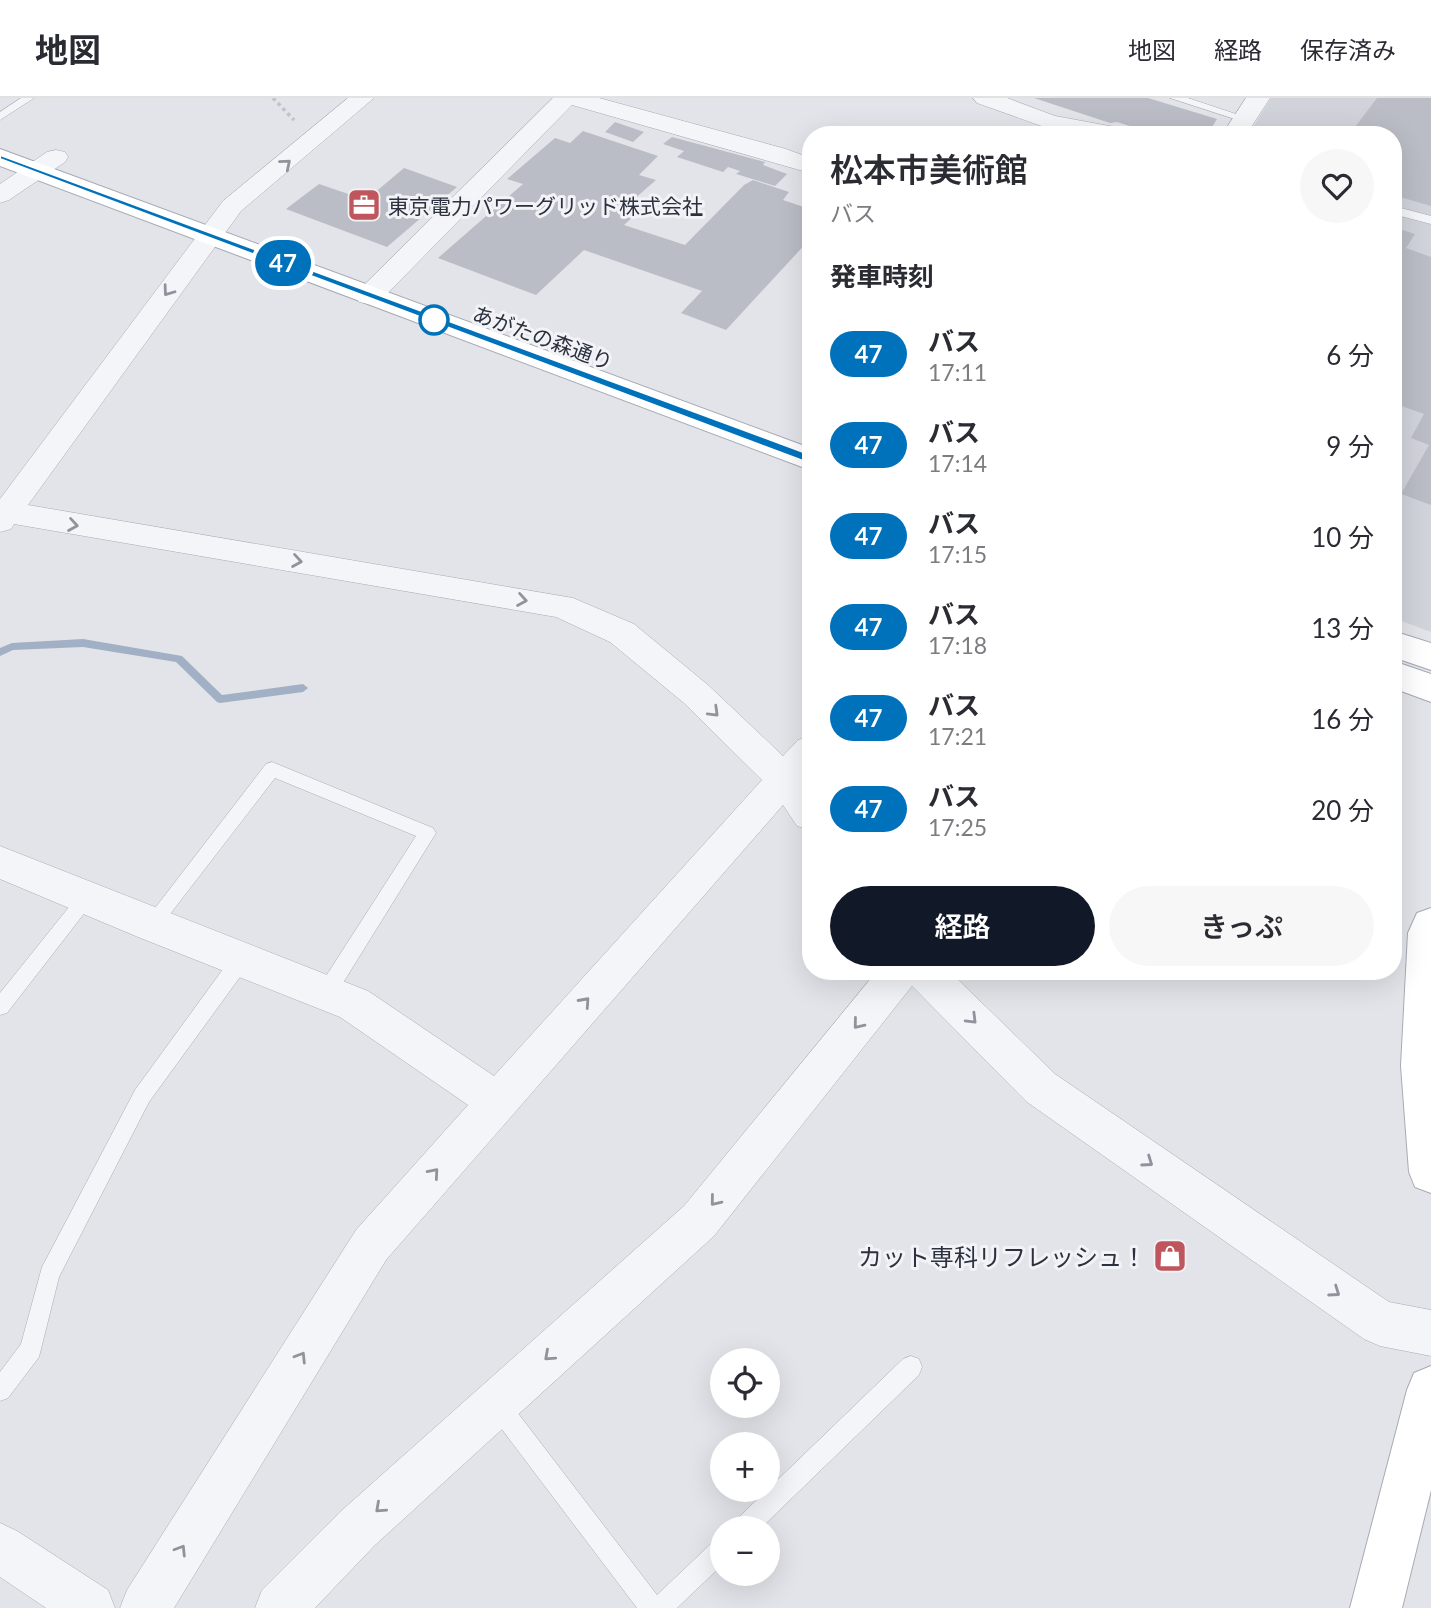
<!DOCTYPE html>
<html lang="ja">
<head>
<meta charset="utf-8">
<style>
	:root { --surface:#fff; --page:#f7f7f7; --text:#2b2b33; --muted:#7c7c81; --line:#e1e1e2; --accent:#111827 }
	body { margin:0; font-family:Lato,"Noto Sans JP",sans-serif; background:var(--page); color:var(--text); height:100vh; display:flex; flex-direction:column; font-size:26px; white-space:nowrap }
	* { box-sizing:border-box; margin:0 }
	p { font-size:23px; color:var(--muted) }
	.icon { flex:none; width:38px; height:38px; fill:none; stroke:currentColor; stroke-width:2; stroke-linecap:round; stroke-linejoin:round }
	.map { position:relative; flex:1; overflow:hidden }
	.side { position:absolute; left:802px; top:28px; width:600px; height:854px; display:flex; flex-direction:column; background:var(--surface); border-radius:28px; box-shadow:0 7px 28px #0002 }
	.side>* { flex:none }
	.badge { padding:0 14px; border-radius:23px; font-size:24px; line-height:46px }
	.buttons { position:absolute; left:710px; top:1250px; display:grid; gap:14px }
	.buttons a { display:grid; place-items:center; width:70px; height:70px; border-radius:50%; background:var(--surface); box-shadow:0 7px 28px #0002; font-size:35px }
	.map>.badge { position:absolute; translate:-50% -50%; box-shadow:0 0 0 4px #fff }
	h2 { padding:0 28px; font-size:26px; line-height:63px }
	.round { display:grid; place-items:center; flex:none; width:74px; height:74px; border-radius:37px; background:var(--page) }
	.headline { display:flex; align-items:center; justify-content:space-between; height:119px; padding:0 28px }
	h1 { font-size:33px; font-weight:600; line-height:52px }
	.primary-button { display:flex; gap:14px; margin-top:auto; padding:14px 28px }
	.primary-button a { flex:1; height:80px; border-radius:42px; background:var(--accent); color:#fff; font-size:28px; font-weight:600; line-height:80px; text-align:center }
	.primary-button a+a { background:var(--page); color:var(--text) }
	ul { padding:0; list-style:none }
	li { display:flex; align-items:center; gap:21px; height:91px; padding:0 28px }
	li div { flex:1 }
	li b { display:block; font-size:26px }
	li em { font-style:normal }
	li .badge { min-width:77px; font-weight:700; text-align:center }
	header { display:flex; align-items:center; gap:42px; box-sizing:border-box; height:98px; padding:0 35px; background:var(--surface); border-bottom:2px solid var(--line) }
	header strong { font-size:33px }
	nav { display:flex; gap:38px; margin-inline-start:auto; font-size:24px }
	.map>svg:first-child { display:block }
</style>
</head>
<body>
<header>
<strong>地図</strong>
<nav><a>地図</a><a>経路</a><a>保存済み</a></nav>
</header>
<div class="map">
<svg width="1431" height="1510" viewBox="0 0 1431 1510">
	<rect width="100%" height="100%" fill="#e2e4e9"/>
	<path fill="#d1d3db" d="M1271,0H1431V118L1393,108V37H1248Z
		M1393,115L1431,126V534L1393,520Z"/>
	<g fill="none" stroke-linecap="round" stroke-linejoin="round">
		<path fill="#a2b0c5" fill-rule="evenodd" d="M83,541L182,558L222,597L303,586L308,590L303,594L220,605L217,604L176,564L83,549L13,552L0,558V550L12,545Z"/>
	</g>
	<path fill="#babdc5" d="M1034,0H1148L1217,21L1207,37H1158L1117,24L1110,25Z
		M1377,0H1431V108L1393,97V37H1349Z
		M615,24L644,34L633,44L605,34Z
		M583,33L658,58L639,77L656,82L633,102L646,107L624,127L685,147L744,87L753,82L789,94L783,102L810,111V141L726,232L681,215L702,193L584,152L536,197L438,160L523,86L507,81L555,40L570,45Z
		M672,39L765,64L763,67L787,76L775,88L736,76L740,73L728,69L723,74L677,59L684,53L663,46Z
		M404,70L457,89L387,149L286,111L319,86L366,102Z
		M1393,129L1415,136L1406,150L1431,159V407L1401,396L1429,347L1411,340L1424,316L1393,305V284L1400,274L1393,271Z"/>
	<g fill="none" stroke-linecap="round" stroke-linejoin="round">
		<defs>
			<path id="lane" d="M21,0H34L0,22V14Z
				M1170,0H1188L1251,21L1241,23Z
				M1393,108L1431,118V126L1393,116Z
				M272,664L433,730L436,735L333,901L326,903L319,901L317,895L319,889L416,738L275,680L157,833L151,835L145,833L142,827L266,666Z
				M87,791L93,794L96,799L93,804L7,915L0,917V895L81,794Z
				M241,854L248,856L250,862L248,868L149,1004L59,1179L39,1259L8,1300L0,1303V1274L21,1246L42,1169L135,992L234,856Z
				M911,1258L919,1261L922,1269L919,1277L761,1430H733L736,1422L903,1261Z
				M496,1294L504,1297L657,1497L715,1442L723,1438V1466L677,1510H637L488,1313L485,1305L488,1297Z"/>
			<path id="street" d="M348,0H374L241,113L28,407L573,500L634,526L708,587L783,658L798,642L810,638V676L805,682L810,689V732L797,728L783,707L386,1162L174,1510H120L127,1492L356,1132L468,1007L340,919L138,839L0,781V748L368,893L494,978L762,682L684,605L610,544L556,519L14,426L11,431L0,434V401L223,103Z
				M553,0H599L786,51L810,60V75L572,7L379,204L369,206L359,204L356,198L359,192Z
				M973,0H1007L1055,18L1131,32L1135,37H1081L1050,31L977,5Z
				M1246,0H1270L1246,37H1222Z
				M56,52L65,54L68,59L65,64L9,102L0,105V86L47,54Z
				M877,873H949L1055,976L1389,1204L1431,1212V1258L1380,1248L1364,1241L1027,1004L912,888L714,1138L374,1448L315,1510H255L262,1492L340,1414L684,1108Z
				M0,1425L17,1433L108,1492L115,1510H46L0,1479Z"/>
			<path id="secondary" d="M1431,810V1095L1415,1089L1409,1074L1401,968L1408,835L1417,815Z
				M1431,1268V1392L1402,1510H1350L1407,1292L1414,1275Z"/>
			<path id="primary" d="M0,51L810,350V372L0,68Z
				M1393,533L1431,545V572L1393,559Z
				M1393,563L1431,576V604L1393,590Z"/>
		</defs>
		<use href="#lane" stroke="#a8abb3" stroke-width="1"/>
		<use href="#street" stroke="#a8abb3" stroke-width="1"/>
		<use href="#secondary" stroke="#a8abb3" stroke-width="2"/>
		<use href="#primary" stroke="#a3a8b3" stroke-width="2"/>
		<path stroke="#c0c2c8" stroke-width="3.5" stroke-dasharray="3.5 3.5" stroke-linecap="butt" d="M273,0L294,22"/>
		<use href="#lane" fill="#f4f5f8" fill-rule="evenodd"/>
		<use href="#street" fill="#f4f5f8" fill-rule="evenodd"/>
		<use href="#secondary" fill="#fff" fill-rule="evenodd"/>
		<use href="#primary" fill="#fff" fill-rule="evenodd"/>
	</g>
	<defs><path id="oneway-chevron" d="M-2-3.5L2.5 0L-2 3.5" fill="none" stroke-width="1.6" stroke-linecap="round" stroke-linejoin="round" transform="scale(1.75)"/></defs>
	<g stroke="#90939c">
		<use href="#oneway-chevron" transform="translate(286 66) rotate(-40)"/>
		<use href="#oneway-chevron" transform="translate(168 193) rotate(126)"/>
		<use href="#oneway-chevron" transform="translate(73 427) rotate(9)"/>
		<use href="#oneway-chevron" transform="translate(297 463) rotate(9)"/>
		<use href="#oneway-chevron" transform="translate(522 502) rotate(10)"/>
		<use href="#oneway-chevron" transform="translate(714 614) rotate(44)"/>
		<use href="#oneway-chevron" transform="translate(585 904) rotate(-48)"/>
		<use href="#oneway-chevron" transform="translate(972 921) rotate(45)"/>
		<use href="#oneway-chevron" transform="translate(858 926) rotate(129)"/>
		<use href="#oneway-chevron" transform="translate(1148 1064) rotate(35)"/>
		<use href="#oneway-chevron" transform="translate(434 1075) rotate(-49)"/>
		<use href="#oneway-chevron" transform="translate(715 1103) rotate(129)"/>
		<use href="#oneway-chevron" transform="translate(1335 1194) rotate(35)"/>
		<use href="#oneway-chevron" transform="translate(549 1258) rotate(138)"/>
		<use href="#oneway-chevron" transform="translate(301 1259) rotate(-58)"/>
		<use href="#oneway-chevron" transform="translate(380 1410) rotate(138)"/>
		<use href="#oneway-chevron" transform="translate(181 1452) rotate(-58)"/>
	</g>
	<path fill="#0072bc" stroke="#fff" stroke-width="2" d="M0,57L814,358L816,361L810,365L806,364L0,61Z"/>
	<defs>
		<symbol id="office-square" viewBox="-11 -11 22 22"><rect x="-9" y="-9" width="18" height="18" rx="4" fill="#bf565d" stroke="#f2f3f6"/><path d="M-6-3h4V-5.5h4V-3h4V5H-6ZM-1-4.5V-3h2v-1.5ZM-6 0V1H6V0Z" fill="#fff"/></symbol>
		<symbol id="shop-square" viewBox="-11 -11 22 22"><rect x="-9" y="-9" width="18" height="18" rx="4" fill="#bf565d" stroke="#f2f3f6"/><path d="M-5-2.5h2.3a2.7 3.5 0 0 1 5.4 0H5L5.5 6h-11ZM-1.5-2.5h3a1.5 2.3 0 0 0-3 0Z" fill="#fff"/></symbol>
	</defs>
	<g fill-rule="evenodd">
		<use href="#office-square" x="345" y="88" width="38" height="38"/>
		<use href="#shop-square" x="1151" y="1139" width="38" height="38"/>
	</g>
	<circle fill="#fff" stroke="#0072bc" stroke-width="3.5" cx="434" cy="222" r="14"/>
	<g text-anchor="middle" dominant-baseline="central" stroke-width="6" stroke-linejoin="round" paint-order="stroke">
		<g font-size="21" fill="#2c313f" stroke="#f2f3f6" text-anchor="start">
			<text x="388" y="107">東京電力パワーグリッド株式会社</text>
		</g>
		<g font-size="21" fill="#2c313f" stroke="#f2f3f6">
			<text transform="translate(543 239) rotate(20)">あがたの森通り</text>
		</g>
		<g font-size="24" fill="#2c313f" stroke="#f2f3f6" text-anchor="end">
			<text x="1146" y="1158">カット専科リフレッシュ！</text>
		</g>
	</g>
</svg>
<div class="buttons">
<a><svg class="icon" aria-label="locate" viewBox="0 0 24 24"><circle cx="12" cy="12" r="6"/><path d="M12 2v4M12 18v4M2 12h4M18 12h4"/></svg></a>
<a>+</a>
<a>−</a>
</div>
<b class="badge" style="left:283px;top:165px;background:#0072bc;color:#fff">47</b>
<section class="side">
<div class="headline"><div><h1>松本市美術館</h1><p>バス</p></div><a class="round"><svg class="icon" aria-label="heart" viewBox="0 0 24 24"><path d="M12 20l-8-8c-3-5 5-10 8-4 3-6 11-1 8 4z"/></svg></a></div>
<h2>発車時刻</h2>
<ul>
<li><span class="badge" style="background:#0072bc;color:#fff">47</span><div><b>バス</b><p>17:11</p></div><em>6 分</em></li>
<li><span class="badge" style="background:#0072bc;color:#fff">47</span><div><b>バス</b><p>17:14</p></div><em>9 分</em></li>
<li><span class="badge" style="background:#0072bc;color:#fff">47</span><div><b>バス</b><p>17:15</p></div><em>10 分</em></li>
<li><span class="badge" style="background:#0072bc;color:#fff">47</span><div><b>バス</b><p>17:18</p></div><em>13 分</em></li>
<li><span class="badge" style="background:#0072bc;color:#fff">47</span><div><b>バス</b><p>17:21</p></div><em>16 分</em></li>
<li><span class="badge" style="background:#0072bc;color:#fff">47</span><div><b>バス</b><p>17:25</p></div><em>20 分</em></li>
</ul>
<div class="primary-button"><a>経路</a><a>きっぷ</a></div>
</section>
</div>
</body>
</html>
